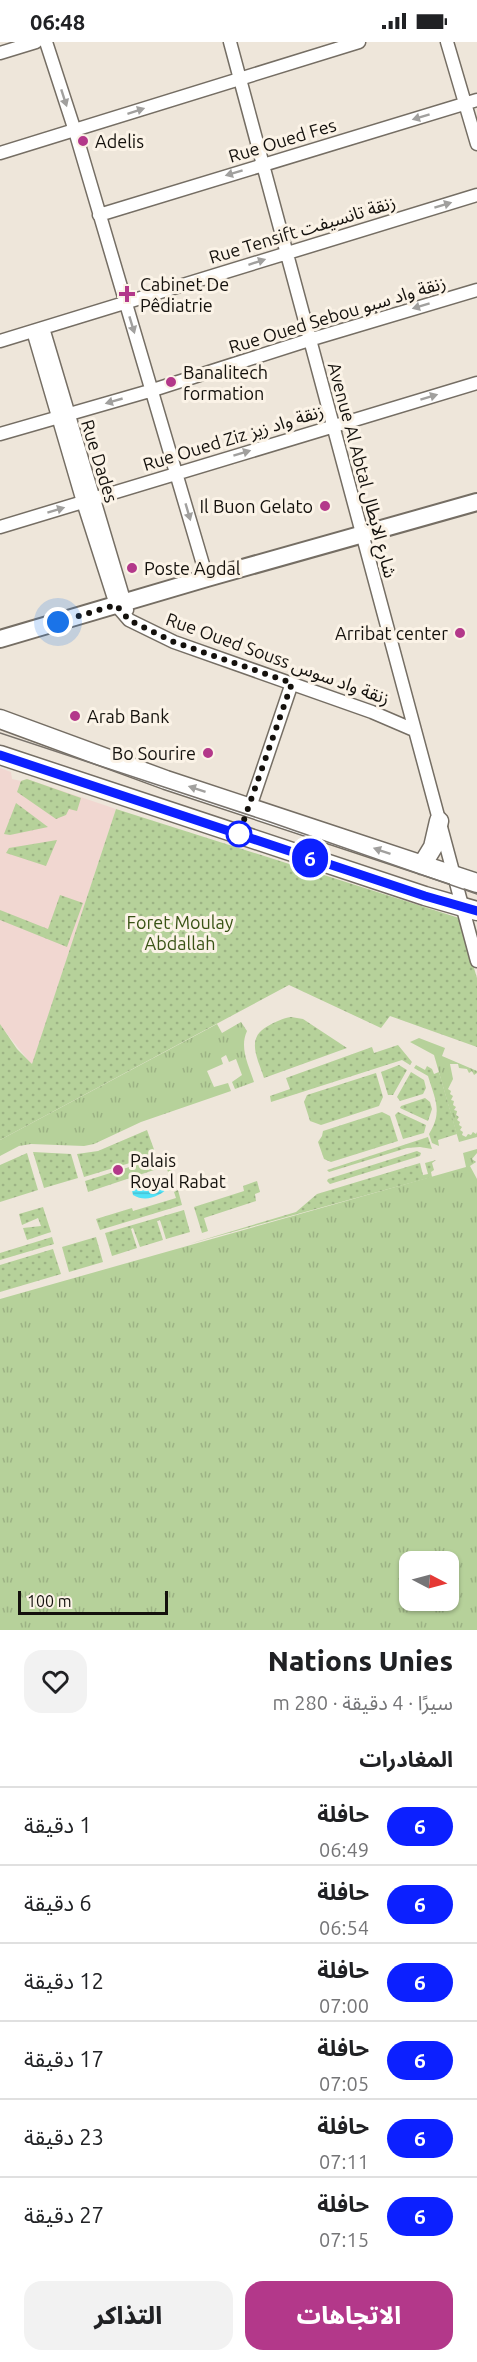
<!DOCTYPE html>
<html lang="ar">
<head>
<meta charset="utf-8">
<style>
	:root { --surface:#fff; --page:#f2f2f2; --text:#202124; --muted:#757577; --line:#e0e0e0; --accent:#b3388a }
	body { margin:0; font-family:Ubuntu,"Noto Sans Arabic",sans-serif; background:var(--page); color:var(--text); direction:rtl; height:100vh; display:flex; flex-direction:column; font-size:22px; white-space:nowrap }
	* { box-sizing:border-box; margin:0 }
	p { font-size:20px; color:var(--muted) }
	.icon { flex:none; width:33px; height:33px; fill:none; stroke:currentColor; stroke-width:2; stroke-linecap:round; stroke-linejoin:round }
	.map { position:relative; height:1588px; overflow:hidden; direction:ltr }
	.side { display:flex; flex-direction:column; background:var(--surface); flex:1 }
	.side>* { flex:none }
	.badge { padding:0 12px; border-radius:20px; font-size:21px; line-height:39px }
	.needle { width:39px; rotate:96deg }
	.controls { position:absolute; left:399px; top:1509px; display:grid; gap:12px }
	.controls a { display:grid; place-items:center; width:60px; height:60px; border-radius:12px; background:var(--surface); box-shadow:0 2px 4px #0004; font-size:30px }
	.scale { position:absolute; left:18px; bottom:15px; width:150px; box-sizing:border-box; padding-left:6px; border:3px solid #14110d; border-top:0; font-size:16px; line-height:21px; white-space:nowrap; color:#14110d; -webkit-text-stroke:4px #fbf3e7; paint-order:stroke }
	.you { position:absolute; width:30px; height:30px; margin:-15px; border:4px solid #fff; border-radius:50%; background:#1a73e8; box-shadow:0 0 0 9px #1a73e833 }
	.map>.badge { position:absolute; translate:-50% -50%; box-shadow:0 0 0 3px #fff }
	h2 { padding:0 24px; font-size:22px; line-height:54px }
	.round { display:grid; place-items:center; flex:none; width:63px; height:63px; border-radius:18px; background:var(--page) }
	.headline { display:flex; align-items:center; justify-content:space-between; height:102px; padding:0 24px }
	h1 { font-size:28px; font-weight:800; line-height:45px }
	.primary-button { display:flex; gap:12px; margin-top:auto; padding:12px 24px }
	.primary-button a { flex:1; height:69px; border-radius:18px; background:var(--accent); color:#fff; font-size:24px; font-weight:800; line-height:69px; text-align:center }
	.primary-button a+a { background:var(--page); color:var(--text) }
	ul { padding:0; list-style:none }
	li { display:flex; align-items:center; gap:18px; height:78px; padding:0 24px; border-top:2px solid var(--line) }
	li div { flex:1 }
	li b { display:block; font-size:22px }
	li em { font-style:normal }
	li .badge { min-width:66px; font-weight:700; text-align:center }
	.status { display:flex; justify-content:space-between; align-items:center; height:42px; padding:0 30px; background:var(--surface); direction:ltr }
	.status svg { height:16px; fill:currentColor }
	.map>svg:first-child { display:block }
</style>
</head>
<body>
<div class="status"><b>06:48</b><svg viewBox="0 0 49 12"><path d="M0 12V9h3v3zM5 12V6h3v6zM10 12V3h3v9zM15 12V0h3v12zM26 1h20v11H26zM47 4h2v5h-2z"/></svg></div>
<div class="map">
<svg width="477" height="1588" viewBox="0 0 477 1588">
	<defs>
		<pattern id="grass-tufts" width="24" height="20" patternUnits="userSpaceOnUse" patternTransform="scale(1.5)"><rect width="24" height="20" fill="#b6d19a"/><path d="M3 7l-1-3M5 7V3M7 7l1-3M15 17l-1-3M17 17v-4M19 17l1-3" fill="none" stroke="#9cb284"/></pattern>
		<pattern id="park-dots" width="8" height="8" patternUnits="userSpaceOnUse" patternTransform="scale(1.5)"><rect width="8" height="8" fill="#b6d19a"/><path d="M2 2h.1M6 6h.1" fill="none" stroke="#9cb284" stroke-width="1.8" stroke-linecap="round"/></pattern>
		<pattern id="water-rules" width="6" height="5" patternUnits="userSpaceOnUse" patternTransform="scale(1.5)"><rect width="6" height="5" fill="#51e2f7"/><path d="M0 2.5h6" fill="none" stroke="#46c1d3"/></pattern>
	</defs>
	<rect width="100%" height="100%" fill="#eee6da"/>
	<path fill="#f1d7d1" d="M0,726L11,730L12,737L21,739L27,737L116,767L32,1023L0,983Z"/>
	<path fill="url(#grass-tufts)" fill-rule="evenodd" d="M241,980L247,989C239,1006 249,1024 254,1040L235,1047L232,1040L242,1033L236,1017L229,1020L226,1013L221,1016L223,1022L207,1029L214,1045L228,1041L231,1049L141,1080L94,1102L84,1104L31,1102L19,1104L0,1114V1098L217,982L222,991Z
		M419,996L445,1006L442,1014L477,1029V1031L474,1033L472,1029L469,1031L467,1027L459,1026L458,1022H450L453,1037L448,1047L451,1049L450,1052L453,1054L451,1058L454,1059L453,1063L456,1065L454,1068L457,1069L456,1073L459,1075L457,1078L460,1080L459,1083L462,1085L460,1088L463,1090L462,1093L466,1095L468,1092L471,1093L473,1090L476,1092L477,1090V1095L459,1100L434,1013L410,1000Z
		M477,1107V1111L472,1117L476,1120L470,1124L477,1137V1588H0V1257L466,1125L463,1111ZM410,1520H448V1558H410Z"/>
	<path fill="url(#park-dots)" d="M27,737L81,756L77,769L69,767L66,773L56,777L17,750L21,739Z
		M16,761L48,785L10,793L4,792Z
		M116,767L459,876L477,936V1005L390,974L381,986L289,943L0,1098V982L17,1007L32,1022Z
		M57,798L46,824L6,811L9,806Z
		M60,853L83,861L67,905L0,878V868L48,887Z
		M291,975L303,977L347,1006L264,1036C258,1017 245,996 268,984C275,980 283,976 291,975Z
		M398,1003L412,1020L410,1023L402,1018L271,1060L270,1054L290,1047L286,1036L372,1005L374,1011Z
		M399,1023L407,1028L393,1053H388L381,1030Z
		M416,1023L425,1028L427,1024L432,1027L434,1032L439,1030L457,1092L438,1098L439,1104L432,1101L429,1092C443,1070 435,1057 428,1034L414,1026Z
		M411,1030L424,1038L426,1046L423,1052L400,1059L397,1055Z
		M376,1031L383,1055L379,1064L321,1083L310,1079L304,1060L307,1053Z
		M425,1056L430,1060L432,1067L428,1079L400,1066L401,1064Z
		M382,1070L390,1074L398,1099L331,1120L324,1117L318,1100L322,1094L323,1089Z
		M398,1070L426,1083L424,1091L403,1097L395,1073Z
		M147,1088L156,1113L84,1135L77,1112L98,1109Z
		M428,1095L432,1107L420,1105L407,1106L329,1130L327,1128Z
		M417,1109L421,1111L420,1114L330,1142L327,1139L328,1137Z
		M33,1110L71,1112L78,1136L44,1146Z
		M27,1111L38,1148L0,1160V1123Z
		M158,1116L163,1119L168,1118L172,1129L168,1130L166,1124L88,1150L85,1139Z
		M436,1118L432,1121L434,1128L431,1130L432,1135L189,1202L296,1170L317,1152L420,1121L423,1133L428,1132L425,1121Z
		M257,1139L260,1150L255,1152L256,1159L204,1176L208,1189L202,1191L194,1165L244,1149L243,1144Z
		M178,1148L182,1163L100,1188L96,1177L132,1166L133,1169L176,1156L174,1150Z
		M43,1165L51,1190L27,1198L23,1186L41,1184L38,1176L22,1183L19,1172Z
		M184,1168L190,1190L166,1197L160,1178L157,1179L163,1198L140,1205L133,1186L131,1187L137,1206L112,1214L105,1191Z
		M52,1195L54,1202L0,1218V1211Z
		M96,1195L103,1220L69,1230L62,1205Z
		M53,1207L61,1232L0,1250V1223Z"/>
	<path fill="url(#water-rules)" d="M160,1135C165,1137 169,1137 169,1145C160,1154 146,1161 133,1153L132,1148C143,1134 147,1139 160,1135Z"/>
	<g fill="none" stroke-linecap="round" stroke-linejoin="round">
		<defs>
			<path id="street" d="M46,0L75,89L207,536
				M230,0L477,919
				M447,0L477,102
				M0,11L36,0
				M0,111L359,0
				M99,173L477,58
				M43,286L127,568
				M33,289L83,460L116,563L129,578L174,600L372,670L414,688
				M0,299L477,153
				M0,392L153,348L309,298L477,248
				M0,485L477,341
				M250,765L292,641"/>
			<path id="secondary" d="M0,597L207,536L477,460"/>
			<path id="primary" d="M0,677L166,738L477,841
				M0,713L425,854L477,869
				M422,823L433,805L439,779"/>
		</defs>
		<use href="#street" stroke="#756e64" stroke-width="15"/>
		<use href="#secondary" stroke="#756e64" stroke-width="20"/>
		<use href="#primary" stroke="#756e64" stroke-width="21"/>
		<use href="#street" stroke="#fff" stroke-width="12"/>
		<use href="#secondary" stroke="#fff" stroke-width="16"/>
		<use href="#primary" stroke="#fff" stroke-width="18"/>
		<path stroke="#7a746d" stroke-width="1.5" d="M0,691L270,780L477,852"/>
	</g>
	<defs><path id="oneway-solid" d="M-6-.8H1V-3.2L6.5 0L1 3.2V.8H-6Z" transform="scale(1.5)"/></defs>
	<g fill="#a1a09e">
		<use href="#oneway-solid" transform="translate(64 56) rotate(72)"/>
		<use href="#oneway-solid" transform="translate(136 69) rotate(-18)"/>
		<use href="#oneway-solid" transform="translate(421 75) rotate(163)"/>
		<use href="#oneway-solid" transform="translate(234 131) rotate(163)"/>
		<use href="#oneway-solid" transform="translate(443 163) rotate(-17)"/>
		<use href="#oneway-solid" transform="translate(257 220) rotate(-18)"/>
		<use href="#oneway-solid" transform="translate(421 264) rotate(163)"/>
		<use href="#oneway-solid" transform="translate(132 283) rotate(73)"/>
		<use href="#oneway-solid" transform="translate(429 355) rotate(-17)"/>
		<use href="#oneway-solid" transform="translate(114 359) rotate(164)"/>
		<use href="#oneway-solid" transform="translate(242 411) rotate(-17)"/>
		<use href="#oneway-solid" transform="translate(56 468) rotate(-17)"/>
		<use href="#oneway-solid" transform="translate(188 470) rotate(74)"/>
		<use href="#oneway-solid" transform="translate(197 747) rotate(-162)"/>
		<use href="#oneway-solid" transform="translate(382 809) rotate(-161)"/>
	</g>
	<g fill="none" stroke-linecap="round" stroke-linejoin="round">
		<defs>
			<path id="line" d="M0,713L425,854L477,869"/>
		</defs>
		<use href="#line" stroke="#fff" stroke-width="14"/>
		<use href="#line" stroke="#0c20ff" stroke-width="9"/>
		<path stroke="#14110d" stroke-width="6" stroke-dasharray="0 10.8" d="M58,580L116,563L129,578L174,600L292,641L239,792"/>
	</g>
	<g fill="#b3388a" stroke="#fbf3e7" stroke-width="2">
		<circle cx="83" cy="99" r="6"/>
		<path d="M124 243h6v6h6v6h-6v6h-6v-6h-6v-6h6z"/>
		<circle cx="171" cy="340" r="6"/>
		<circle cx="325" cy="464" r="6"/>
		<circle cx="132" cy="526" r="6"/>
		<circle cx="460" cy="591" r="6"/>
		<circle cx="75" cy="674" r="6"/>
		<circle cx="208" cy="711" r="6"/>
		<circle cx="118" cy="1128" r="6"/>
	</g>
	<circle fill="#fff" stroke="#0c20ff" stroke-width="3" cx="239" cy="792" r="12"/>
	<g text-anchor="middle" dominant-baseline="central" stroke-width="6" stroke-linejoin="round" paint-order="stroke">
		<g font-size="18" fill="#14110d" stroke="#fbf3e7">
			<text transform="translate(282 98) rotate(-17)">Rue Oued Fes</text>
			<text transform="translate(302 187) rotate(-17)">Rue Tensift زنقة تانسيفت</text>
			<text transform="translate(337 272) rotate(-17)">Rue Oued Sebou زنقة واد سبو</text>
			<text transform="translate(233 395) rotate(-17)">Rue Oued Ziz زنقة واد زيز</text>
			<text transform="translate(100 419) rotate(73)">Rue Dades</text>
			<text transform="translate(363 428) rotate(75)">Avenue Al Abtal شارع الابطال</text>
			<text transform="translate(278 616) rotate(20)">Rue Oued Souss زنقة واد سوس</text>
		</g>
		<g font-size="18" fill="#14110d" stroke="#fbf3e7" text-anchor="start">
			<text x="95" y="99">Adelis</text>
			<text x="140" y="242">Cabinet De<tspan x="140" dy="21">Pêdiatrie</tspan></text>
			<text x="183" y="330">Banalitech<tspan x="183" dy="21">formation</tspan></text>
			<text x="313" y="464" text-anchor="end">Il Buon Gelato</text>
			<text x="144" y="526">Poste Agdal</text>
			<text x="448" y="591" text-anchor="end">Arribat center</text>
			<text x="87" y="674">Arab Bank</text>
			<text x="196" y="711" text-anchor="end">Bo Sourire</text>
			<text x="130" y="1118">Palais<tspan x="130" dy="21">Royal Rabat</tspan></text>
		</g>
		<g font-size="18" fill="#395315" stroke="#fbf3e7">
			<text x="180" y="880">Foret Moulay<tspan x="180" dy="21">Abdallah</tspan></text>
		</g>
	</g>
</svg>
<div class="controls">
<a><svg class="needle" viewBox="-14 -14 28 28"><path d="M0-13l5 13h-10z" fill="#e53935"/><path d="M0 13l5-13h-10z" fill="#757577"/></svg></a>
</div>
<div class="scale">100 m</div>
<div class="you" style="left:58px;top:580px"></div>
<b class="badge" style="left:310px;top:816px;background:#0c20ff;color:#fff">6</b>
</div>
<section class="side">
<div class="headline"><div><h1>Nations Unies</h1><p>سيرًا · 4 دقيقة · 280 m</p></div><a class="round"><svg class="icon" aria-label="heart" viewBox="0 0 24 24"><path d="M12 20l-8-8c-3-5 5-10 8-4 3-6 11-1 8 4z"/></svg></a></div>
<h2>المغادرات</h2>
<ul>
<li><span class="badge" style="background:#0c20ff;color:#fff">6</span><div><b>حافلة</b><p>06:49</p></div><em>1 دقيقة</em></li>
<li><span class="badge" style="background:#0c20ff;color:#fff">6</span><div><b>حافلة</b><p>06:54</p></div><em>6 دقيقة</em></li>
<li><span class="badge" style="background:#0c20ff;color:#fff">6</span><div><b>حافلة</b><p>07:00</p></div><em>12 دقيقة</em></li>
<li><span class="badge" style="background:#0c20ff;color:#fff">6</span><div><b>حافلة</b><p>07:05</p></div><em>17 دقيقة</em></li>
<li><span class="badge" style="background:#0c20ff;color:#fff">6</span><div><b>حافلة</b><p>07:11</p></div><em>23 دقيقة</em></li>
<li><span class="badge" style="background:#0c20ff;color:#fff">6</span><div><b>حافلة</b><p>07:15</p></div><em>27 دقيقة</em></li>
</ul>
<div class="primary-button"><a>الاتجاهات</a><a>التذاكر</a></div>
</section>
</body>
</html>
